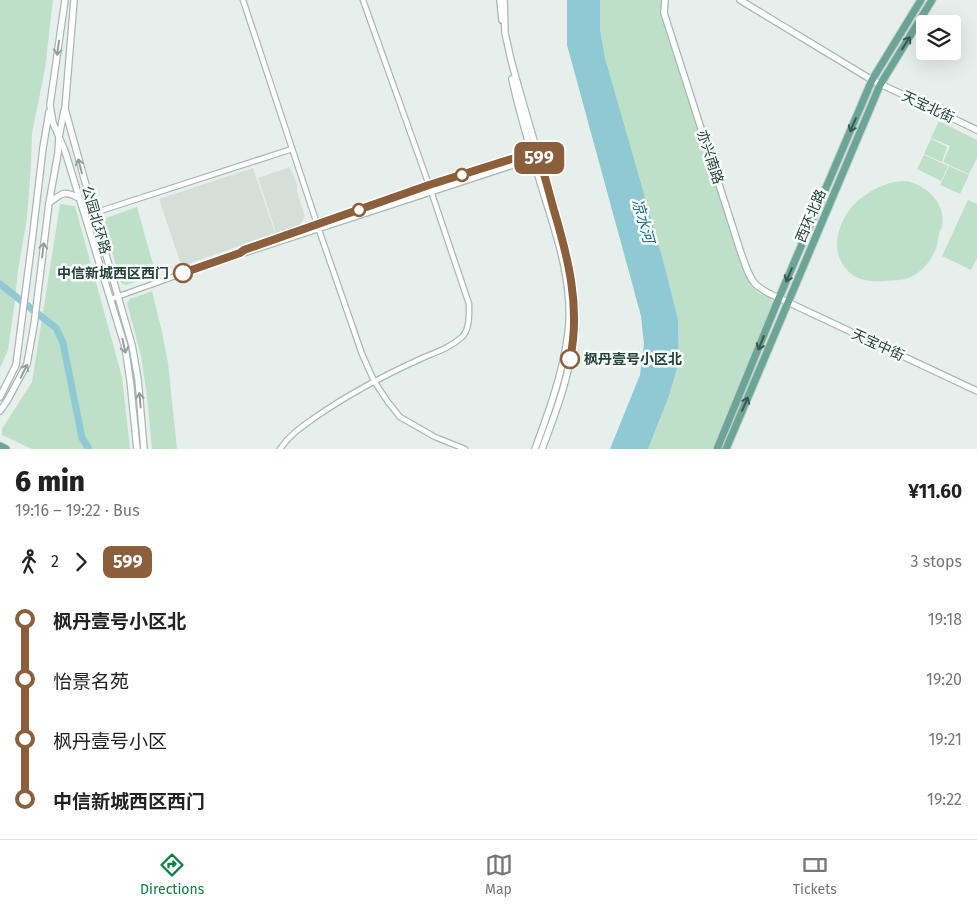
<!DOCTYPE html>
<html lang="en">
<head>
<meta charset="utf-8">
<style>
	:root { --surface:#fff; --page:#f2f2f2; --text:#222; --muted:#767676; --line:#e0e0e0; --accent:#0b8043 }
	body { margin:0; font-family:"Fira Sans","Noto Sans SC",sans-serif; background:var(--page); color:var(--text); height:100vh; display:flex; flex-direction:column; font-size:19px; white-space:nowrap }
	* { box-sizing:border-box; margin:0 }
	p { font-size:16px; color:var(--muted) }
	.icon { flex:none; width:28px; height:28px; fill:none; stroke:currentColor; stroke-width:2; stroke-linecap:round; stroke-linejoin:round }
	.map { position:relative; height:449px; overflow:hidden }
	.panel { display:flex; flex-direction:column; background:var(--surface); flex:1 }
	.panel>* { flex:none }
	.badge { padding:0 10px; border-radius:8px; font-size:18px; line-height:32px }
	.controls { position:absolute; left:916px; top:15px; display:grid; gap:10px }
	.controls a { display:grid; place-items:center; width:45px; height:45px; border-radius:5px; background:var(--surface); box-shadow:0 5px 20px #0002; font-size:25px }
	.map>.badge { position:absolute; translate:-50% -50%; box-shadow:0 0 0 2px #fff }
	.legs { display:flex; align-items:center; gap:8px; height:55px; padding:0 15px; font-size:16px }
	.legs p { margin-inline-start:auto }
	.head { display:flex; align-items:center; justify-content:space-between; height:85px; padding:0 15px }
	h1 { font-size:28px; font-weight:800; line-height:38px }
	ul { padding:0 15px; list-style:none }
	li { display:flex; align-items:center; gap:18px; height:60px; font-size:19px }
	li i { display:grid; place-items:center; width:8px; height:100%; margin:0 6px; background:currentColor }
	li i::after { content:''; width:12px; height:12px; margin:-6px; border:4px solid; border-radius:50%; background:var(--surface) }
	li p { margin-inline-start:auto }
	li:first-child i { background:linear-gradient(#0000 50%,currentColor 0) }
	li:last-child i { background:linear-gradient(currentColor 50%,#0000 0) }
	.dock { display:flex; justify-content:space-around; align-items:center; height:70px; border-top:1px solid var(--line); background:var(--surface); font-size:14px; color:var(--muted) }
	.dock a { display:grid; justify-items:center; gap:2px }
	.dock .active { color:var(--accent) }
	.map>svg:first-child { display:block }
</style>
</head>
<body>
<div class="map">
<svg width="977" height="449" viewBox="0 0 977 449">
	<rect width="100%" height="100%" fill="#e6efeb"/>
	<path fill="#d4dfda" d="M290,167L297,184V192L305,216L300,225L276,233L258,178Z
		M253,168L275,233L185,265L181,264L159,199Z"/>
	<path fill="#bfe0c8" d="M0,0H53L45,69L32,133L31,165L27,218L18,271L14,308L8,350L0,368Z
		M600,0H661V16L744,272C748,280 752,288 759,293C765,297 770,296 773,302L712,449H648L669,396L679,362L678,319L605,58L600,29Z
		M939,121L977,140V158L969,174L943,162L950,146L931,138Z
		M931,139L947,147L942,162L924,154Z
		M924,155L948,166L941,181L917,169Z
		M949,166L969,175L960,194L940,185Z
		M906,181C927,185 947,204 942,227C941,230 939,232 939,234C938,238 938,242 937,245C933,259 923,271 911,277C902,281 894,280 884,281C871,282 859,281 849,272C825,250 841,211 864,196C876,187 891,181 906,181Z
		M968,200L977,204V258L971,270L942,256Z
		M60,204L75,206L122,377L130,449H32L2,435V429L32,382Z
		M137,207L156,275L126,285L121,283L103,221L106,218Z
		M152,291L162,332L168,363L177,449H152L147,396L141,356L127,303L130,299Z"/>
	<path fill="#8ec9d4" d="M567,0H600V29L605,58L662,257L678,319L679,362L669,396L648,449H610L640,375L644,344L641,316L567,45Z"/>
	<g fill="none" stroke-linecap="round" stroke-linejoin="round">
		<path stroke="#8ec9d4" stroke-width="7" d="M0,284L56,328L63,343L82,438L89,449"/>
		<defs>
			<path id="minor" d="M243,0L319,230L362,354L374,381L388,402L400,417L435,437L465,449
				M94,213L292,149
				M241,253H245L536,158
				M111,299L240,253L244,250L429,185L537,151
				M280,449C290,434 303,426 317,416C349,394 383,376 418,360C433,353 449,349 462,337C470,329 469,315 469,304L429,185L363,0"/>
			<path id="tertiary" d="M65,0L50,105L53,123L65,151L125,347L130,380L137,449
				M74,0L65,109L89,196L132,345L138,379L144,449
				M500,0L502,20
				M504,0L505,33L511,60C523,104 536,148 549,191C562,238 577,284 574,332C571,373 556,412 542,449
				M665,0L664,13L741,253C751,281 751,286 779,298L977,391
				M740,0L872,80L977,130
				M512,79C520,117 532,154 543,192C557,236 574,286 568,333C563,373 549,411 535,449
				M49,203C62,193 64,190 79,198
				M0,397L16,365L33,233L43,148L49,112
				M0,411L7,401L27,364L34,325L49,203L58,153L59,137L64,111"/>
			<path id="primary" d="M0,446L6,449
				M717,449L779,298L872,80L921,0
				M726,449L880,85L932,0"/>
		</defs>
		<use href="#minor" stroke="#a8b8b2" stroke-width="7"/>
		<use href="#tertiary" stroke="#a8b8b2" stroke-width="8"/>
		<use href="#primary" stroke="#c2cac8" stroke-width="9"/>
		<use href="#minor" stroke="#fff" stroke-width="4.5"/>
		<use href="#tertiary" stroke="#fff" stroke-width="5.5"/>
		<use href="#primary" stroke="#6aa596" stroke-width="7"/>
	</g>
	<defs><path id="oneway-shaft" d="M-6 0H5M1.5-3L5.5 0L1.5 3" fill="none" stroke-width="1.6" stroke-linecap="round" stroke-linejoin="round" transform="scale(1.25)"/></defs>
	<g stroke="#365b51">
		<use href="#oneway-shaft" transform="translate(906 43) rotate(-58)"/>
		<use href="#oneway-shaft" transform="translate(853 125) rotate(113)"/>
		<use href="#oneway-shaft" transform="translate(789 275) rotate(113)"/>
		<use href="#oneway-shaft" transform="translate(761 343) rotate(112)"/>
		<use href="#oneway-shaft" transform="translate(745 404) rotate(-67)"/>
	</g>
	<g stroke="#92a09c">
		<use href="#oneway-shaft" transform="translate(58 48) rotate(98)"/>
		<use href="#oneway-shaft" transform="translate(80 166) rotate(-105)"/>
		<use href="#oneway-shaft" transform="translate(43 250) rotate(-83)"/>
		<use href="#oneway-shaft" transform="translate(124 346) rotate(77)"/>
		<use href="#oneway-shaft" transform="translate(24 371) rotate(-63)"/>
		<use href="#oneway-shaft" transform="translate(140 400) rotate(-95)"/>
	</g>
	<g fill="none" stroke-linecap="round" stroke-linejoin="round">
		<defs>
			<path id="line-1" d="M183,273L240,253L244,250L429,185L537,151C543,169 548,188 553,207C568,257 581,307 570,359"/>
		</defs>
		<use href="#line-1" stroke="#fff" stroke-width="11"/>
		<use href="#line-1" stroke="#8b5e3c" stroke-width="8"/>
	</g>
	<g fill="#fff" stroke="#8b5e3c" stroke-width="2.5">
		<circle cx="462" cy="175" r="6"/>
		<circle cx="359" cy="210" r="6"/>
		<circle cx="183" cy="273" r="9"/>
		<circle cx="570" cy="359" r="9"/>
	</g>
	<g text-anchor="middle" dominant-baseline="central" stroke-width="5" stroke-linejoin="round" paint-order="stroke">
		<g font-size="14" fill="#24423a" stroke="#f7fbf9">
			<text transform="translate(928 107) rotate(25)">天宝北街</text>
			<text transform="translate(710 157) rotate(72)">亦兴南路</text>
			<text transform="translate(811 216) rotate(-67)">西环北路</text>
			<text transform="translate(96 220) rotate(74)">公园北环路</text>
			<text transform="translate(878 345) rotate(25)">天宝中街</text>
		</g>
		<g font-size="14" font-weight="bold" fill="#24423a" stroke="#f7fbf9" text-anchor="end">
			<text x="169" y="273">中信新城西区西门</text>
			<text x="584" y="359" text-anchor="start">枫丹壹号小区北</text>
		</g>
		<g font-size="15" font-style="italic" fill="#1c6f80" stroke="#f7fbf9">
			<text transform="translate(643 221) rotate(74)">凉水河</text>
		</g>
	</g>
</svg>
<div class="controls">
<a><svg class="icon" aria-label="layers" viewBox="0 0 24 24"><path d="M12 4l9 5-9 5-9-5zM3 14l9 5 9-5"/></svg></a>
</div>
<b class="badge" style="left:539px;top:158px;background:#8b5e3c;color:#fff">599</b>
</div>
<section class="panel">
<div class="head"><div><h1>6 min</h1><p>19:16 – 19:22 · Bus</p></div><b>¥11.60</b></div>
<div class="legs"><svg class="icon" aria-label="walk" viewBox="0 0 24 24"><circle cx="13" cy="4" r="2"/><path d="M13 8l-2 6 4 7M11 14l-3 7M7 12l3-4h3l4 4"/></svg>2<svg class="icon" aria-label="forward" viewBox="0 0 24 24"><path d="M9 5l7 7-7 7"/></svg><b class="badge" style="background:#8b5e3c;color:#fff">599</b><p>3 stops</p></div>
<ul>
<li><i style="color:#8b5e3c"></i><b>枫丹壹号小区北</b><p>19:18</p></li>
<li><i style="color:#8b5e3c"></i><span>怡景名苑</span><p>19:20</p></li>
<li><i style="color:#8b5e3c"></i><span>枫丹壹号小区</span><p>19:21</p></li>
<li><i style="color:#8b5e3c"></i><b>中信新城西区西门</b><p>19:22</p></li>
</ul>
</section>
<nav class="dock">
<a class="active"><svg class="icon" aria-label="directions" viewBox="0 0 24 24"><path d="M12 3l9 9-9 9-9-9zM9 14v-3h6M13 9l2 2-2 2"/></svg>Directions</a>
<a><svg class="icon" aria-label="map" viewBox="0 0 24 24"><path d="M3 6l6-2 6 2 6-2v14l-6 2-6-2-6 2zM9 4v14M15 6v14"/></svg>Map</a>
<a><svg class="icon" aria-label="tickets" viewBox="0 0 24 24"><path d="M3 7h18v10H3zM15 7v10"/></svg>Tickets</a>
</nav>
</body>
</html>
